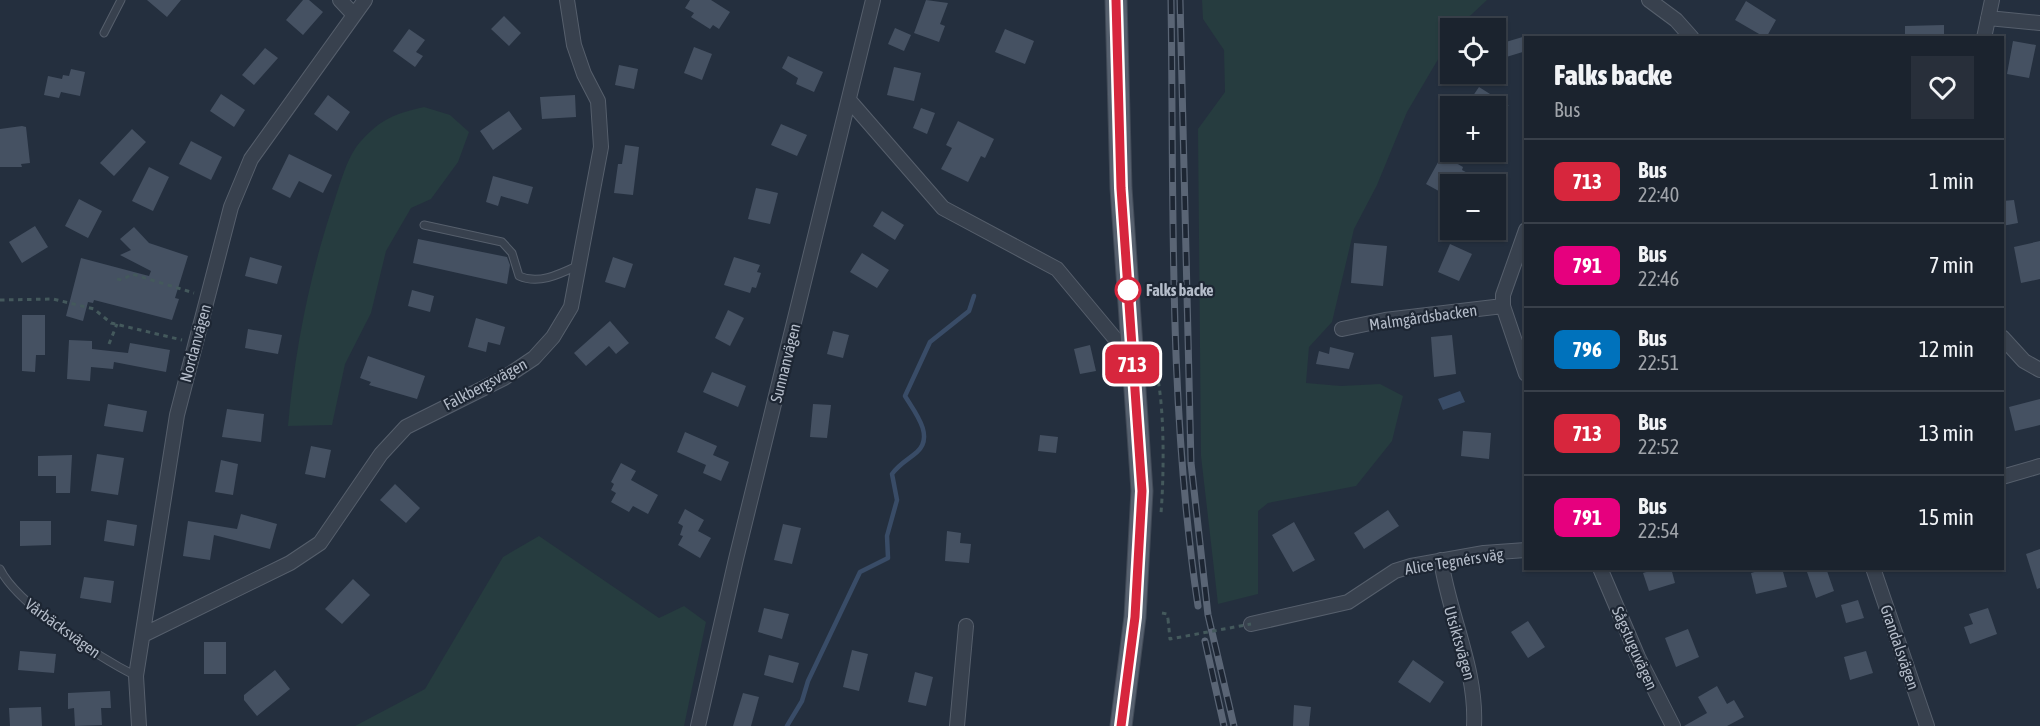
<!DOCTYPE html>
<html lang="en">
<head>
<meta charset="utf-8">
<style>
	:root { --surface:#1b232e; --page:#282f3a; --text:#f1f3f6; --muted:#a0a4aa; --line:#39404a }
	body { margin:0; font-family:"Asap Condensed",sans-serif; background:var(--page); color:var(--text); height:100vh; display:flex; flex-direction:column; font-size:22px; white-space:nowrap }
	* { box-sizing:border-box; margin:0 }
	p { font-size:20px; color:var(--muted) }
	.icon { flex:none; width:33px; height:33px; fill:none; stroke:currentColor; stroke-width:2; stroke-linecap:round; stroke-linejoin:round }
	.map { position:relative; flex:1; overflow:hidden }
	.sheet { position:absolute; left:1524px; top:36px; width:480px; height:534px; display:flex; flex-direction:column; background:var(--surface); border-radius:0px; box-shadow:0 2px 4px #0004,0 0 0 2px var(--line) }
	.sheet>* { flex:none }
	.badge { padding:0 12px; border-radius:9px; font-size:21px; line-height:39px }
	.fabs { position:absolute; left:1440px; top:18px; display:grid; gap:12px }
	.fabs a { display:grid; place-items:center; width:66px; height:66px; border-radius:0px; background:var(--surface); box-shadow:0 2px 4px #0004,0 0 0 2px var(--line); font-size:30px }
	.map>.badge { position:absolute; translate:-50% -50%; box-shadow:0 0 0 3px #fff }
	.round { display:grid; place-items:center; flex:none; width:63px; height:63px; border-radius:0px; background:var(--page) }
	.headline { display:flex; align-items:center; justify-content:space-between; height:102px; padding:0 30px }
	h1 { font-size:28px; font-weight:800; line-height:45px }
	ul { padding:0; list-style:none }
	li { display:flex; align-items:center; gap:18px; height:84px; padding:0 30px; border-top:2px solid var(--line) }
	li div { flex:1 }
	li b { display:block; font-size:22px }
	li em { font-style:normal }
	li .badge { min-width:66px; font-weight:700; text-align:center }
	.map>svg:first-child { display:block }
</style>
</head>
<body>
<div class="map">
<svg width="2040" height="726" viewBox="0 0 2040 726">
	<rect width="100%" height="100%" fill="#242f3e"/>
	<path fill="#263c3f" d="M1202,0H1487L1457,28H1450V39L1407,112L1377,185L1354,229L1332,322L1309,347L1306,383L1341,386L1380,384L1403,396L1392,441L1356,486L1268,503L1258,511V594L1218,604L1201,456L1198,129L1225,92L1224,50L1203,19Z
		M424,107L450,115L469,132L458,162L431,199L411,208L386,251L371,313L345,364L332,425L288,426C295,348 310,273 335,199C341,181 348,155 361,141C382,118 395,114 424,107Z
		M539,536L659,618L684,606L706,622L684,726H355L425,689L503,557Z"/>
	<path fill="#394c67" d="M1460,391L1465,402L1443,410L1438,399Z"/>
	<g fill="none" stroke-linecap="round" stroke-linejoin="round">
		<path stroke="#394c67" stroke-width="4.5" d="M787,726L802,701L808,681L860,572L888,558L887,536L897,500L892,474C900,463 908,460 917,452C935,436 914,411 905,396L930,342L969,311L974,296"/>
	</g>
	<path fill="#455162" d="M147,0H181L167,17Z
		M303,0H309L323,12L303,35L286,20Z
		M690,0H711L730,12L719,29L713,25L710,29L691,17L694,13L685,8Z
		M926,0L948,3L940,24L945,26L939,42L914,33Z
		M1746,1L1776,20L1766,38L1735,20Z
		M504,16L521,33L509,46L491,29Z
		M1944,25V38H1905V26Z
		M895,28L911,35L904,51L888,44Z
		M409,29L425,40L416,52L423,56L415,67L393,51Z
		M1005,29L1034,41L1025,64L995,52Z
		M1526,36V51L1503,58L1499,44Z
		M2013,41L2036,45L2029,78L2007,74Z
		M694,47L712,54L702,80L684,73Z
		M265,48L278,58L254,85L242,75Z
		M788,56L823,72L814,92L796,84L798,78L782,68Z
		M619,65L638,69L634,89L615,85Z
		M894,67L921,73L914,101L887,95Z
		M71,69L85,72L80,96L61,92L59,98L44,95L48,76L62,79L63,75L69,76Z
		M1479,87L1509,106H1466Z
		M221,94L245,110L234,127L210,111Z
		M328,95L350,112L337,131L314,114Z
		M575,95L576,117L542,119L540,97Z
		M921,108L935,113L927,134L913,128Z
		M509,111L522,129L493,150L480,131Z
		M958,121L994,139L985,158L981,156L968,182L941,169L952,148L946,145Z
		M781,124L807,135L797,156L771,145Z
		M22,126L26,127L30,163L21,164L22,167H0V129Z
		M132,129L146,142L114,176L100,163Z
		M191,141L222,157L211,180L179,164Z
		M625,145L639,147L633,195L614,193L618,164H622Z
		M289,154L332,175L323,193L299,181L290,198L272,189Z
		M1442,155L1463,167L1462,170L1488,184H1450L1446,195L1426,184Z
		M149,167L169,177L153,211L132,201Z
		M493,176L533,187L528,204L501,196L498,206L486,202Z
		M756,188L778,193L770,224L748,219Z
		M79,199L102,211L88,238L65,226Z
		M2014,200L2018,223L2002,226V201Z
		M882,211L904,225L895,240L873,226Z
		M35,226L48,247L22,263L9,242Z
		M134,227L149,243L188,256L175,298L179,299L172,320L94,300L93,303L88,302L83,321L66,316L81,258L149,276L151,271L120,255L131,250L120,239Z
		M418,239L507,257L510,265L507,284L413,263Z
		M2040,241V279L2021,283L2014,247Z
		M1354,243L1387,246L1383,286L1351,283Z
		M1450,244L1472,254L1459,281L1438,272Z
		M862,253L889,270L877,288L850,272Z
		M250,257L282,266L277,284L245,276Z
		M613,257L633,264L625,288L605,282Z
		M734,257L760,265L757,272L761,273L756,288L752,287L750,293L724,285Z
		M412,290L434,296L430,312L408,306Z
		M728,310L744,318L730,346L715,338Z
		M22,315H45V355H36L35,372L22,371Z
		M476,318L505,327L500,345L488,342L486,352L468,347Z
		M610,321L629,343L616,354L609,346L586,366L574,353Z
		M248,329L282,335L278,354L245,348Z
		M833,331L849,335L843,358L827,354Z
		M1452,335L1456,374L1434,377L1431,337Z
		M69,340L92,341V349L128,353L130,343L170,350L166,372L114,362L113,369L91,367L90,381L67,379Z
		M1090,345L1096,371L1080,374L1074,349Z
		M1330,347L1354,353L1349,369L1316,364L1319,351L1329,354Z
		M368,356L425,376L417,399L369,385L371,382L360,378Z
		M712,372L746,386L738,407L703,392Z
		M2040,399V425L2015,431L2009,407Z
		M108,404L147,411L143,432L104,426Z
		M813,404L831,405L827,438L810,437Z
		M227,409L264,414L261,442L222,437Z
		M1463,431L1491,433L1489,459L1461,456Z
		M685,432L717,446L713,455L729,462L721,481L703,473L706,465L677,452Z
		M1040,435L1058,437L1056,453L1038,451Z
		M311,446L331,450L325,478L305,474Z
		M97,454L124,458L118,495L91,491Z
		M72,455L70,493H56V476H38V456Z
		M221,460L238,464L233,495L215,492Z
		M621,463L636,471L631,480L658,495L648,514L633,506L629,512L611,502L616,493L611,490L614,484L611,482Z
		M395,484L420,508L406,523L380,500Z
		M685,509L704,520L698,531L711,538L700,558L678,545L683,536L680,535L683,526L678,523Z
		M1388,510L1399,526L1364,549L1354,533Z
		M241,514L277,524L270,549L214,535L210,560L183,556L188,521L237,529Z
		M107,520L137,525L134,546L104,541Z
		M20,521H51V545L20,546Z
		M1294,522L1315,560L1293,572L1272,535Z
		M783,524L801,528L792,564L774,560Z
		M947,531L961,533L960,543L971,544L969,563L945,561Z
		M2040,549V588L2037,589L2026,554Z
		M1659,568H1671L1675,583L1649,591L1643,573Z
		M1769,568H1782L1787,587L1756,594L1751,573Z
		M1816,568H1826L1834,591L1816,598L1807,572Z
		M84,577L114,581L111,603L80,598Z
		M353,579L370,595L342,624L325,609Z
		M1858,600L1864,618L1846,623L1841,605Z
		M764,608L789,614L782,639L758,632Z
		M1988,608L1997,634L1970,644L1964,627L1973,624L1969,614Z
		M1528,621L1545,647L1528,658L1511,632Z
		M1688,629L1699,657L1676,667L1665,638Z
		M204,642H226V674H204Z
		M852,650L868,654L859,691L843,687Z
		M20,651L56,654L54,673L18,670Z
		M1866,651L1873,673L1850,680L1844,657Z
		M769,655L799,663L793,683L764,675Z
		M1413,660L1444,682L1430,703L1398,682Z
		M275,670L290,689L257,716L244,700V695Z
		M915,672L933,677L926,706L908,702Z
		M1717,686L1727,704L1734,700L1744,717L1727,726H1684L1707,713L1698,697Z
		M110,691L111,708H101L102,725L75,726L74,708L68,709V693Z
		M743,693L759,697L751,726H733Z
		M1294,705L1311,707L1309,726H1293Z
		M41,707L42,726H10L9,708Z"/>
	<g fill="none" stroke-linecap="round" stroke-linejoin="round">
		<defs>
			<path id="service" d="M104,33L121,0
				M424,225L502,242L512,253L519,276C539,285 560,274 579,265
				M0,569C17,604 100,658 136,676"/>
			<path id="minor" d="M340,0L354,15
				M1649,0L1676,20L1692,38
				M1988,18L2040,23
				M1984,38L1992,0
				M849,100L943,208L1057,269L1132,359
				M1526,230L1503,295V306L1526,374
				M1342,329L1385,320L1503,306
				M2002,337L2024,361L2040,370
				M2002,477L2040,466
				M1441,560C1449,615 1477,669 1474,726
				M1600,568L1638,657L1673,726
				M1873,568L1927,726
				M1251,624L1348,602L1395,571L1411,566L1484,553L1526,550
				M143,635L290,563L320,543L381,454L406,427L504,378L534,358L553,337L571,307L601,147L598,101L584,74L574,45L567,0
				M139,726L136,676L177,415L231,207L251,159L365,0
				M698,726L736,559L873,0
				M957,726L966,626"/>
			<path id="primary" d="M1116,0L1121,188L1142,491L1135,617L1121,726"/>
		</defs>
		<use href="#service" stroke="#565f6c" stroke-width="9"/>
		<use href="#minor" stroke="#565f6c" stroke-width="16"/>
		<use href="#primary" stroke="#414a57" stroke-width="23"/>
		<path stroke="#44595c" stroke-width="3" stroke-dasharray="4.5 4.5" stroke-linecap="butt" d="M117,279L122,280L132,274L194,293
			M0,300L53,299L94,309L111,323L182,340
			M109,344L117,324
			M1151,356C1166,385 1164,478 1161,513
			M1162,613L1167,614L1168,619"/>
		<use href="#service" stroke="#38414e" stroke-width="7"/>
		<use href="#minor" stroke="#38414e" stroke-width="14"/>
		<use href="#primary" stroke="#56606e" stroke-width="21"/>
		<defs>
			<path id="rail" d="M1171,0C1174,202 1168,406 1198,606
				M1180,0L1191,463L1208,615L1234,726
				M1205,641L1224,726"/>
		</defs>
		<use href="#rail" stroke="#5a6575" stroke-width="7"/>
		<use href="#rail" stroke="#1d2633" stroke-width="4.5" stroke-dasharray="14" stroke-linecap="butt"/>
		<path stroke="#44595c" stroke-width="3" stroke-dasharray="4.5 4.5" stroke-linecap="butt" d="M1168,619L1170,639L1251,624"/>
	</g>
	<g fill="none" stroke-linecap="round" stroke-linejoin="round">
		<defs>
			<path id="line" d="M1116,0L1121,188L1142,491L1135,617L1121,726"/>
		</defs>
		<use href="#line" stroke="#fff" stroke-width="14"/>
		<use href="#line" stroke="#d7263d" stroke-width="9"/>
	</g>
	<circle fill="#fff" stroke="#d7263d" stroke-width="3" cx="1128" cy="290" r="12"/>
	<g text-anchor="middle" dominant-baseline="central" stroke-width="4.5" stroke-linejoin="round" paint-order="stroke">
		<g font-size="16" font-weight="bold" fill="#b4bcc9" stroke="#1d2633" text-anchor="start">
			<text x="1146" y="290">Falks backe</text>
		</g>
		<g font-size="16" fill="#b4bcc9" stroke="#1d2633">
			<text transform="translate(1423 317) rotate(-8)">Malmgårdsbacken</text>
			<text transform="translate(195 343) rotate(-75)">Nordanvägen</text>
			<text transform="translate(785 363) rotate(-76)">Sunnanvägen</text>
			<text transform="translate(485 384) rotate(-28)">Falkbergsvägen</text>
			<text transform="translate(1454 561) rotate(-9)">Alice Tegnérs väg</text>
			<text transform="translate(63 628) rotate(36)">Vårbäcksvägen</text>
			<text transform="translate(1460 643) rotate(74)">Utsiktsvägen</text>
			<text transform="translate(1900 647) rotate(71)">Grandalsvägen</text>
			<text transform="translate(1635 648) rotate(66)">Sågstuguvägen</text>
		</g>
	</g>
</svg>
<div class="fabs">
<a><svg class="icon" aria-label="locate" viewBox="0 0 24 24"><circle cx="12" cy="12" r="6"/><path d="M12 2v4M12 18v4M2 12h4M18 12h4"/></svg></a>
<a>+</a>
<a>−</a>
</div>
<b class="badge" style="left:1132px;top:364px;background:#d7263d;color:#fff">713</b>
<section class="sheet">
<div class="headline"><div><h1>Falks backe</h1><p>Bus</p></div><a class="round"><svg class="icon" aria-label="heart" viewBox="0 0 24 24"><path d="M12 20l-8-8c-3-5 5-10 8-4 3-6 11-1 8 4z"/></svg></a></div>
<ul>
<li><span class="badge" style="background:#d7263d;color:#fff">713</span><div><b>Bus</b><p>22:40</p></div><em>1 min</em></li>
<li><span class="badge" style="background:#e6007e;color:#fff">791</span><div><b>Bus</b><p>22:46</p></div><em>7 min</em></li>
<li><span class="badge" style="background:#0072bc;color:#fff">796</span><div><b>Bus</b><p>22:51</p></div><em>12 min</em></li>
<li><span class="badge" style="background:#d7263d;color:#fff">713</span><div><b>Bus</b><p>22:52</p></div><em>13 min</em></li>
<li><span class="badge" style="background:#e6007e;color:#fff">791</span><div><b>Bus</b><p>22:54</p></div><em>15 min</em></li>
</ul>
</section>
</div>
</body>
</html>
